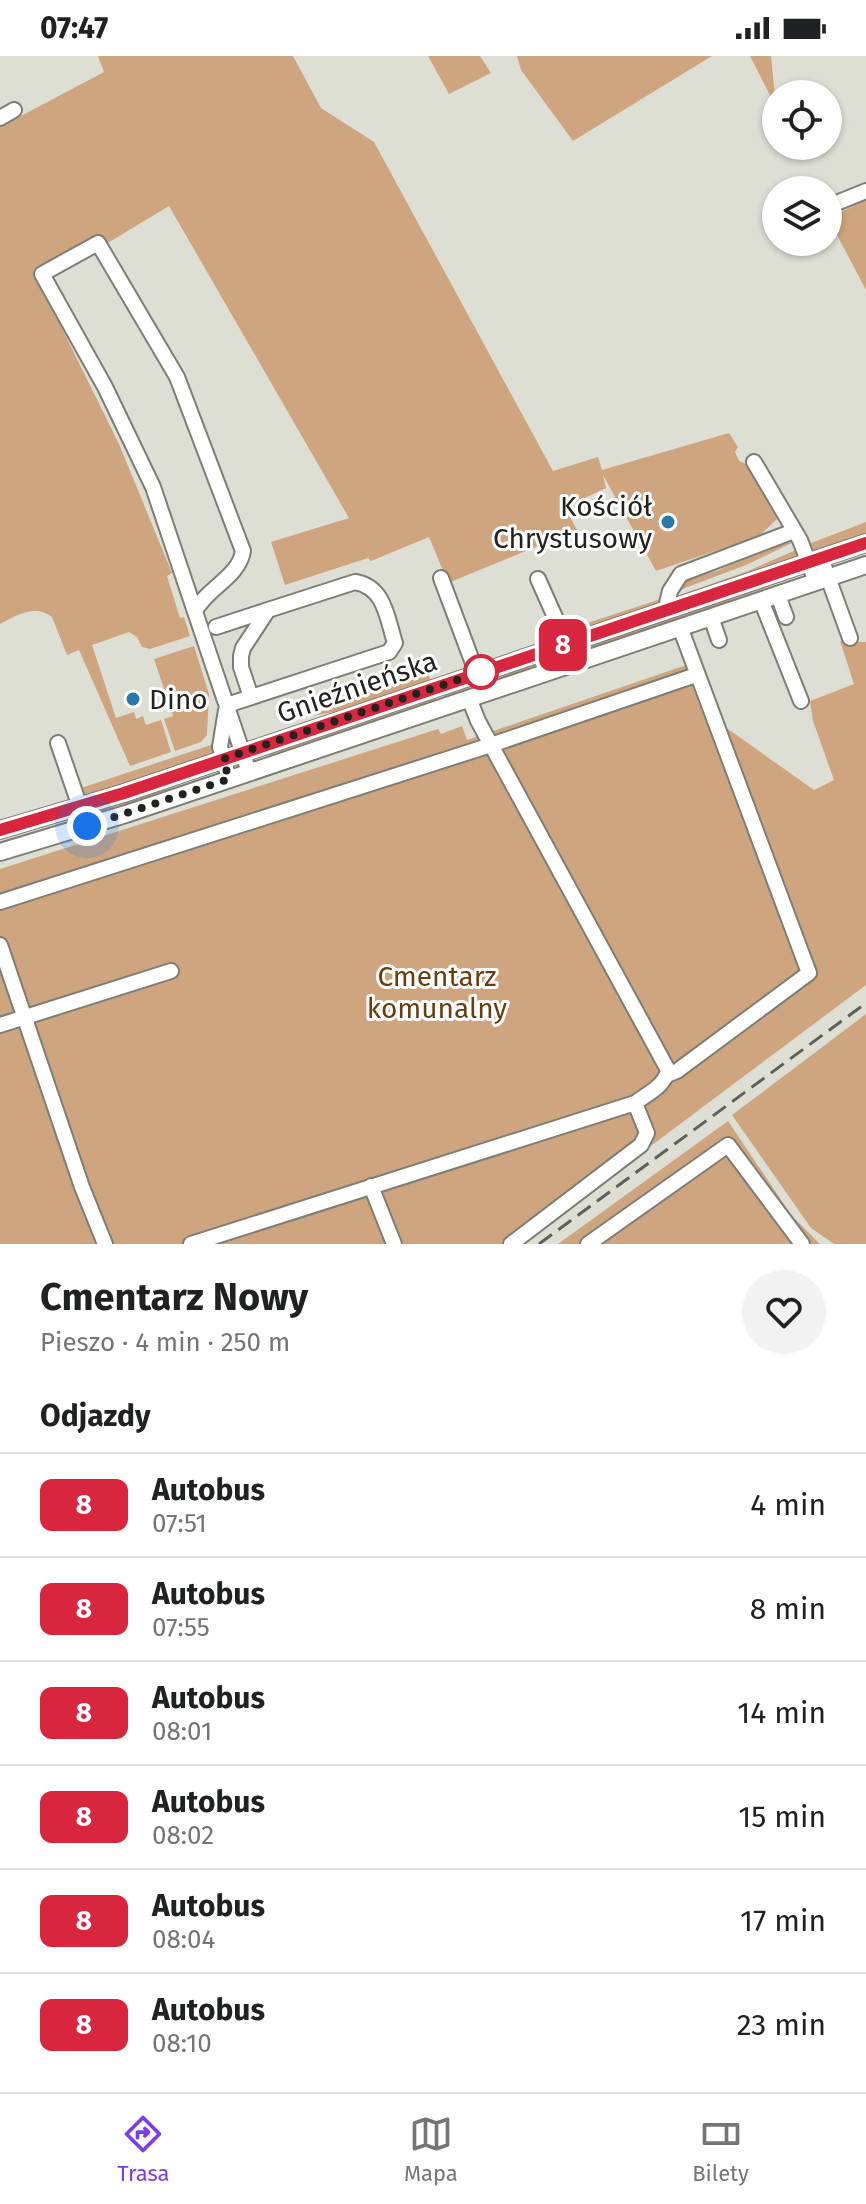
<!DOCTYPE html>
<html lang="pl">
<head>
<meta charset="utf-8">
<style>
	:root { --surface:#fff; --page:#f2f2f2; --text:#202124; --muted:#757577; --line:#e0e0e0; --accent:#7c3aed }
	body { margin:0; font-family:"Fira Sans",sans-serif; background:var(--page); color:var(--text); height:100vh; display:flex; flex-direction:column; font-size:30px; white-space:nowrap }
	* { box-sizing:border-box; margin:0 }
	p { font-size:26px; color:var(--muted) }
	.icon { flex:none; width:44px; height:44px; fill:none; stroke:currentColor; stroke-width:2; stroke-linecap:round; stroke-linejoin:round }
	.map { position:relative; height:1188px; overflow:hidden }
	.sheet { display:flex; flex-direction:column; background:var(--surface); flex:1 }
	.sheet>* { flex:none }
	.badge { padding:0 16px; border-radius:12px; font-size:28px; line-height:52px }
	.buttons { position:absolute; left:762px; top:24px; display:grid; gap:16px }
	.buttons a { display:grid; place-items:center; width:80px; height:80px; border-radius:50%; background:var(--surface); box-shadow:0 2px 6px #0004; font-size:40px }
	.you { position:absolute; width:40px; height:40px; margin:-20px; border:6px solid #fff; border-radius:50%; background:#1a73e8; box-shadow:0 0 0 12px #1a73e833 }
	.map>.badge { position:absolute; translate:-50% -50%; box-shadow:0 0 0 4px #fff }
	h2 { padding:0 40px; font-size:30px; line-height:72px }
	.round { display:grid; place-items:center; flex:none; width:84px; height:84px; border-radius:42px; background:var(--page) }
	.summary { display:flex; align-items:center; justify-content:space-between; height:136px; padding:0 40px }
	h1 { font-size:38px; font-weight:700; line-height:60px }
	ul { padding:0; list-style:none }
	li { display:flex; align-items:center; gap:24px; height:104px; padding:0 40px; border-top:2px solid var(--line) }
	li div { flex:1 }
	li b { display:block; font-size:30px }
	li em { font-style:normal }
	li .badge { min-width:88px; font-weight:700; text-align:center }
	.status { display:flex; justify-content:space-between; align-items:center; height:56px; padding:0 40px; background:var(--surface); direction:ltr }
	.status svg { height:22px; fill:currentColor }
	.tab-bar { display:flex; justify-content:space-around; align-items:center; height:112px; border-top:2px solid var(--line); background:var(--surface); font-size:22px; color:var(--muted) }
	.tab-bar a { display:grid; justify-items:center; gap:4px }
	.tab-bar .selected { color:var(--accent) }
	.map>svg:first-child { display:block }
</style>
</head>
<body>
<div class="status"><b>07:47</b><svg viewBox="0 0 49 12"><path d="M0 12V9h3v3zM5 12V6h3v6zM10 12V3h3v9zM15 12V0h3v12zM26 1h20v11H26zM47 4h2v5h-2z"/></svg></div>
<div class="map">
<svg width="866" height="1188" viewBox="0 0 866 1188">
	<rect width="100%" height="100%" fill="#dedfd4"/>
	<path fill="#cfa580" d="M98,0H293L321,52L374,86L553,415L598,401L602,414L729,377L738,391L735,396L739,405L748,409L777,463L759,480L656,515L603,419L606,432L565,451L577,474L448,527L429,481L371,505L368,502L285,529L271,486L349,462L169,150L40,228L119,388L172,517L167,520L180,562L184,561L190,580L150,593L142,591L137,581L129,576L92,589L116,662L134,656L136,663L143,660L146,669L161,664L171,696L130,710L79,594L67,599L52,561C35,548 17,559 0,568V71L104,16Z
		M428,0H480L491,17L449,38Z
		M517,0H712L573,85L521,14Z
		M750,0H771L776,51Z
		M866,144V234L828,162Z
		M866,466V480L816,497L806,489Z
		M796,485L746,509L677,535L680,524L717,515L766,492Z
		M798,493L795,505L678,543L674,541L748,515Z
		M795,518L796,521L736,542L702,557L445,644L442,636Z
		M661,543L656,550L578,577L569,573Z
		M840,585L866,586V929L520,1188H0V813L438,673L441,678L462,670L467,684L695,606L718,666L814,734L834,724L813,665L810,645L854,628Z
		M194,590L209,638L207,679L201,686L175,695L164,663L173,660L154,603Z
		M425,617L429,619L431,626L357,651L313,660L340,646Z
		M435,639L438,647L270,701L268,699V695Z
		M217,687L210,701L86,741L78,733Z
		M216,714L111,756L68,769L65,761Z
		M866,958V1188H834L811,1172L732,1059Z
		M728,1065L792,1160L820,1188H558Z"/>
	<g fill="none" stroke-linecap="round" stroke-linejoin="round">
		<defs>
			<path id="minor" d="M0,62L14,54
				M834,148L866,135
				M754,406L800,484L816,526
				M821,502L850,582
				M441,522L477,618
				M538,523L567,588
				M778,539L786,561
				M761,544L801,645
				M669,553L667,547L670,535L681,518L794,475
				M195,555C207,532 239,521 243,495L177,321L98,187L42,218L105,331L153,431L249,716
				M711,561L719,584
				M216,571L268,554
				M469,642L478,665L668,1014C665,1030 647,1038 635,1047L647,1077L641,1089L511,1188
				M227,649L389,596L395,587C387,562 385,531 355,526L268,554L243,592L241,600V611L251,641
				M226,654L220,691L229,723
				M58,687L80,751
				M0,846L491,689L696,619
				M0,889L82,1131L105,1188
				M0,969L171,915
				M667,1019L677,1015L809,917L680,571
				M371,1130L394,1188
				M191,1188L635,1047
				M588,1188L728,1089L802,1188"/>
			<path id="major" d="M0,774L124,737L866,487
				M0,796L126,758L866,509"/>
		</defs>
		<use href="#minor" stroke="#7d7e74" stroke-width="18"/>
		<use href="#major" stroke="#7d7e74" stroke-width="20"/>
		<use href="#minor" stroke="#fff" stroke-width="14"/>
		<use href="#major" stroke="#fff" stroke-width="16"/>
		<path stroke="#5e5f59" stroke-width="3" stroke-dasharray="16 8" stroke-linecap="butt" d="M539,1188L866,947"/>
	</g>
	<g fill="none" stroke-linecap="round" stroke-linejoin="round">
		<defs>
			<path id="line" d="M0,774L124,737L866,487"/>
		</defs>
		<use href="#line" stroke="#fff" stroke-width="18"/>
		<use href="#line" stroke="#d7263d" stroke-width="12"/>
		<path stroke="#22231f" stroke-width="8" stroke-dasharray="0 14.4" d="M87,770L229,723L223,703L481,616"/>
	</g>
	<g fill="#2978aa" stroke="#fff" stroke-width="3">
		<circle cx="668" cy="466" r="8"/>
		<circle cx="133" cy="643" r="8"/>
	</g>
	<circle fill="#fff" stroke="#d7263d" stroke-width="4" cx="481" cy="616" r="16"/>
	<g text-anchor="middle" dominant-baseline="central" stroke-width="6" stroke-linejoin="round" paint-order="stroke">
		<g font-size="28" fill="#22231f" stroke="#fff" text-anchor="end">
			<text x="652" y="450">Kościół<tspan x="652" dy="32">Chrystusowy</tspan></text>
			<text x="149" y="643" text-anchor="start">Dino</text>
		</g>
		<g font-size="28" fill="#22231f" stroke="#fff">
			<text transform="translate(357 631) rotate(-19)">Gnieźnieńska</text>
		</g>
		<g font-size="28" fill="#693d0d" stroke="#fff">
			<text x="437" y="920">Cmentarz<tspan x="437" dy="32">komunalny</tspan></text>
		</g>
	</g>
</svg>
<div class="buttons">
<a><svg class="icon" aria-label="locate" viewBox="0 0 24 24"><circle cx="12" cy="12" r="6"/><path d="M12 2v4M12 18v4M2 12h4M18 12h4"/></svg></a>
<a><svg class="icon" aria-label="layers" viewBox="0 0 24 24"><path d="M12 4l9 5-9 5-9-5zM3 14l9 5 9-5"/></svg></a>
</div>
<div class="you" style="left:87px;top:770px"></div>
<b class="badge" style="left:563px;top:589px;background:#d7263d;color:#fff">8</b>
</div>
<section class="sheet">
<div class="summary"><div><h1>Cmentarz Nowy</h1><p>Pieszo · 4 min · 250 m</p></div><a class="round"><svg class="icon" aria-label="heart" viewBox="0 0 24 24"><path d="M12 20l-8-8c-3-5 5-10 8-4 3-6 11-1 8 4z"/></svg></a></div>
<h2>Odjazdy</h2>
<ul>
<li><span class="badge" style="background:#d7263d;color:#fff">8</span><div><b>Autobus</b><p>07:51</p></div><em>4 min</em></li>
<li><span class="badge" style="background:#d7263d;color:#fff">8</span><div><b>Autobus</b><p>07:55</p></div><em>8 min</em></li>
<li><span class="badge" style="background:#d7263d;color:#fff">8</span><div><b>Autobus</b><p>08:01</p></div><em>14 min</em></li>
<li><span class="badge" style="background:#d7263d;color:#fff">8</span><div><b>Autobus</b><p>08:02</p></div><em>15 min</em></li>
<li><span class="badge" style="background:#d7263d;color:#fff">8</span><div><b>Autobus</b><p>08:04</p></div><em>17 min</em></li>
<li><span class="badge" style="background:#d7263d;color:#fff">8</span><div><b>Autobus</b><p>08:10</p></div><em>23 min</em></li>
</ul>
</section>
<nav class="tab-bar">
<a class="selected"><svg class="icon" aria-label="directions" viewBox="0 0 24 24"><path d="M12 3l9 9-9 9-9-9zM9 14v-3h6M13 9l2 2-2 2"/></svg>Trasa</a>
<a><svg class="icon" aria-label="map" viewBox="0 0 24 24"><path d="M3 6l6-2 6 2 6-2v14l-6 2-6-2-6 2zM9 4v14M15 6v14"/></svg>Mapa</a>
<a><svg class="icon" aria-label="tickets" viewBox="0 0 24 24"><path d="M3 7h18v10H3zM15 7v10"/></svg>Bilety</a>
</nav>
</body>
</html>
